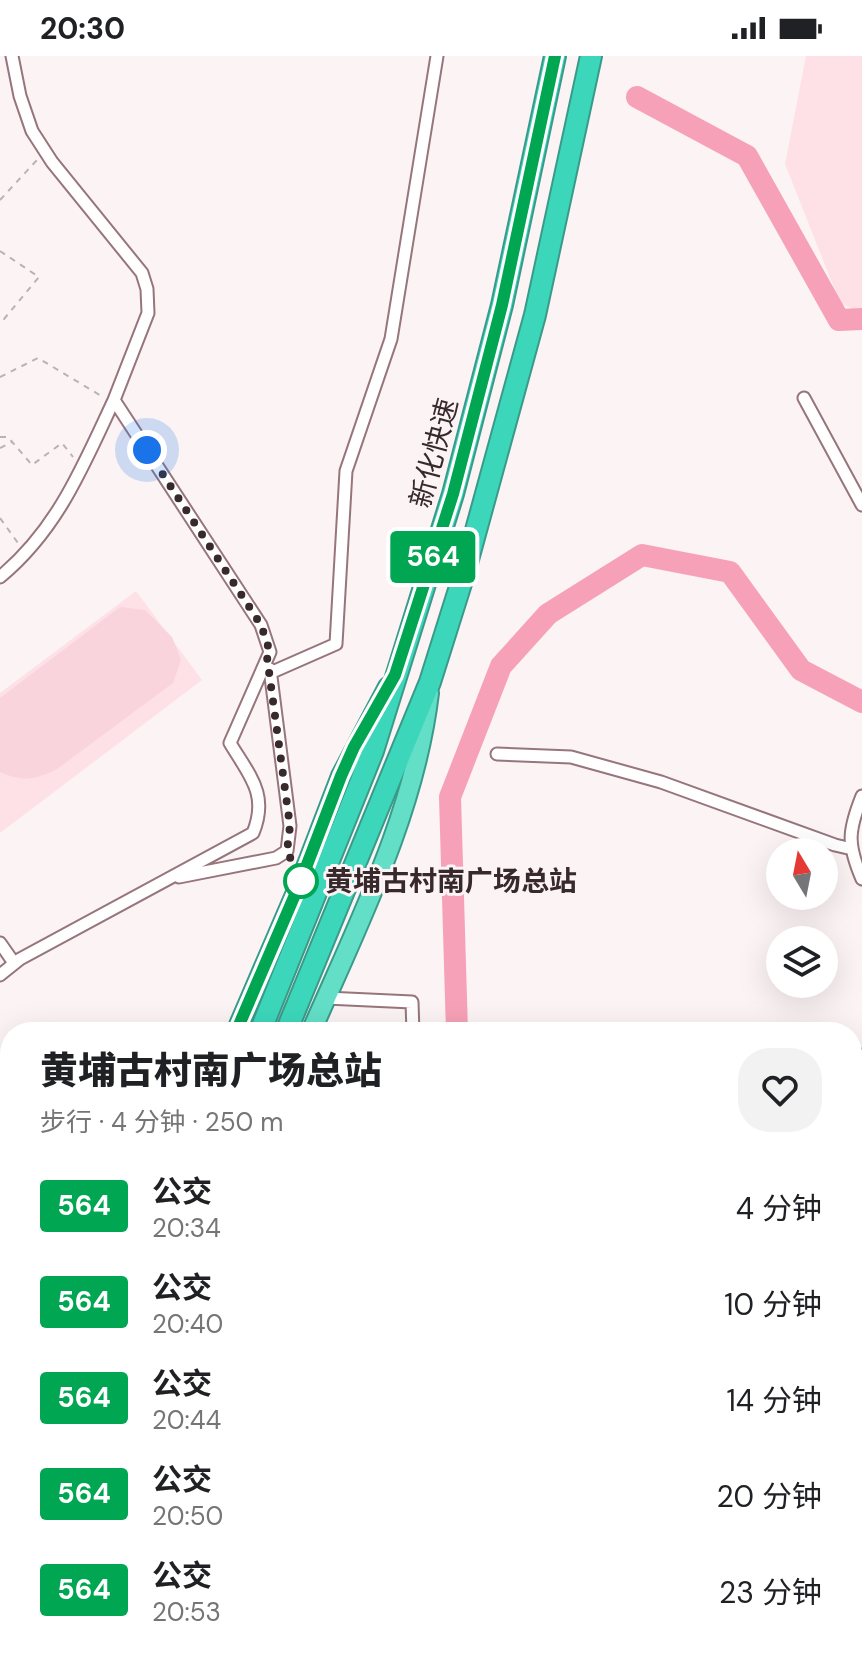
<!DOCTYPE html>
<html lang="zh">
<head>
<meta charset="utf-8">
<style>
	:root { --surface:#fff; --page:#f2f2f2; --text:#202124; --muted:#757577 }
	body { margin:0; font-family:"DM Sans","Noto Sans SC",sans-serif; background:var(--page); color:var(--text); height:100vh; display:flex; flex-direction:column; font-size:30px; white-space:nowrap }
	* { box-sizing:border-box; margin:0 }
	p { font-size:26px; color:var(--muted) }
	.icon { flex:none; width:44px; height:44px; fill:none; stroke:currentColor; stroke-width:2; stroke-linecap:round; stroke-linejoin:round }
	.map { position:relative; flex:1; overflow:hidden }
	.side { position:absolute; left:0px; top:966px; width:862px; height:634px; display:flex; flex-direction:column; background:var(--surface); border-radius:32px 32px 0 0; box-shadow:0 8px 32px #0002 }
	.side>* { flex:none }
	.badge { padding:0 16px; border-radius:6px; font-size:28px; line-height:52px }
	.needle { width:52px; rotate:350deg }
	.tools { position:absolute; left:766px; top:782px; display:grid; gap:16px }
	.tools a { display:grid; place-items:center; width:72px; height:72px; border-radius:50%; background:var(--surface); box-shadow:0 8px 32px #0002; font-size:40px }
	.you { position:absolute; width:40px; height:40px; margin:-20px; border:6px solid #fff; border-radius:50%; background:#1a73e8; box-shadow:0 0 0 12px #1a73e833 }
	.map>.badge { position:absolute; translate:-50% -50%; box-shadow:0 0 0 4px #fff }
	.round { display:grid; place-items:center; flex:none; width:84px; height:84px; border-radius:32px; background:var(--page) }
	.headline { display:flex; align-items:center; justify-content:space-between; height:136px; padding:0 40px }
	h1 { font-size:38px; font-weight:800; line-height:60px }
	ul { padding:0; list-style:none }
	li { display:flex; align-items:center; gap:24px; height:96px; padding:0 40px }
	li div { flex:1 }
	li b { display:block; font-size:30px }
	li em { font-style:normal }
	li .badge { min-width:88px; font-weight:700; text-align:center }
	.status { display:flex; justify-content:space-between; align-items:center; height:56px; padding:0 40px; background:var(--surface); direction:ltr }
	.status svg { height:22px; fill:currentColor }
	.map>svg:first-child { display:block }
</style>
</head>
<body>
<div class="status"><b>20:30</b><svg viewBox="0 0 49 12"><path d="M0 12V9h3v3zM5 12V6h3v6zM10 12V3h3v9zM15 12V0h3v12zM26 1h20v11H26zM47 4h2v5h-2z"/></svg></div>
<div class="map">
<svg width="862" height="1599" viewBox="0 0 862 1599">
	<rect width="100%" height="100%" fill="#fbf3f4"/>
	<path fill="#fee1e7" d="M806,0H862V257L840,247L785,108Z
		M136,535L202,624L0,777V637Z"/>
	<path fill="#f9d4dc" d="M120,551L145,554L172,581L181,604L173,627L57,713C36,724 22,726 0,716V642Z"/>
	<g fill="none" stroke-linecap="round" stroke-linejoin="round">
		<path stroke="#f6a1b7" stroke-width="22" d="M637,41L747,100L839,264L862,263
			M457,976L450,741L501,610L548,558L642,499L730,516L801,614L862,646
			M852,1239L862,1232
			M784,1590L788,1599"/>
		<defs>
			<path id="minor" d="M804,342L862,449
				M0,521C58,473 83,410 114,344
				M270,617L336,588L346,415L391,283L437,0
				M497,698L571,701L661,726L835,789L852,793
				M862,740C848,775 847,788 862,823
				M179,821L276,802L287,795L290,770L270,613
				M0,887L14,907
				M0,919L20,903L253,777C269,738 249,719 230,687L270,596L261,569L114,344L148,257L147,233L142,217L52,106L32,75L20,40L12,0
				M326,942L412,946L413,976
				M852,1005L862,999
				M852,1462L862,1455
				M807,1590L812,1599
				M386,1599L389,1590"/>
			<path id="trunk" d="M236,976L300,827L341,720L388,631
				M311,976C359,866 415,756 429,637"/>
			<path id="motorway" d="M260,976L373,695L453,438L502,249L555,0
				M286,976L430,626L464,518L535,259L591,0
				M61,1599V1590
				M78,1599V1590"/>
		</defs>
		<use href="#minor" stroke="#97757d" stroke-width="15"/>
		<use href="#trunk" stroke="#3a9a89" stroke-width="22"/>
		<use href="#motorway" stroke="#3a9a89" stroke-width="24"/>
		<path stroke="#bcb2b3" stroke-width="2" stroke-dasharray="6 6" stroke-linecap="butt" d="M0,144L37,104
			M0,195L39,221L4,263L0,259
			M0,321L38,302L103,341
			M0,381H8L32,409L62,387L73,401
			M0,392L12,386
			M0,462L18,487"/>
		<use href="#minor" stroke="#fff" stroke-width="11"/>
		<use href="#trunk" stroke="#63dfc8" stroke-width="18"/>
		<use href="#motorway" stroke="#3cd7bb" stroke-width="20"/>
	</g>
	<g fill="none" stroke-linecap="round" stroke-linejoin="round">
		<defs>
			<path id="line" d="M236,976L300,827L341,720L354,691L395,619L453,438L473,361L502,249L555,0"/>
		</defs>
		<use href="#line" stroke="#fff" stroke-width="18"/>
		<use href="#line" stroke="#00a651" stroke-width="12"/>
		<path stroke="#37292c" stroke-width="8" stroke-dasharray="0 14.4" d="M147,394L261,569L270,596L267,601L290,770L287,795L301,825"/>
	</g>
	<circle fill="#fff" stroke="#00a651" stroke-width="4" cx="301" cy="825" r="16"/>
	<g text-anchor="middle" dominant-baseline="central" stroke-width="6" stroke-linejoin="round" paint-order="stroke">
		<g font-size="28" fill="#37292c" stroke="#fbf3f4">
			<text transform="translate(434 397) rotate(-75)">新化快速</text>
		</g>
		<g font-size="28" font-weight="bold" fill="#37292c" stroke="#fbf3f4" text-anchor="start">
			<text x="325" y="825">黄埔古村南广场总站</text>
		</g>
	</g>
</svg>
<div class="tools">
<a><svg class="needle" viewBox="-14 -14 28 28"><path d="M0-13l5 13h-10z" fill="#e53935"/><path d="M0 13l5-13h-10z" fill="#757577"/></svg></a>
<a><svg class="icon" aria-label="layers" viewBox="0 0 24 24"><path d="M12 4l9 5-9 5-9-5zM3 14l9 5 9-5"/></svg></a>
</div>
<div class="you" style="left:147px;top:394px"></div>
<b class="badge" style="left:433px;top:501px;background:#00a651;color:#fff">564</b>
<section class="side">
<div class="headline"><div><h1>黄埔古村南广场总站</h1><p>步行 · 4 分钟 · 250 m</p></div><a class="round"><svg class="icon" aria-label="heart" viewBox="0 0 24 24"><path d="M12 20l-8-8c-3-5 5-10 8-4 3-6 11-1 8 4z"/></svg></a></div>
<ul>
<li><span class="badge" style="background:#00a651;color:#fff">564</span><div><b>公交</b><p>20:34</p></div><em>4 分钟</em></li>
<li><span class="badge" style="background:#00a651;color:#fff">564</span><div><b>公交</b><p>20:40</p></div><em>10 分钟</em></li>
<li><span class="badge" style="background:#00a651;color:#fff">564</span><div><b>公交</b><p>20:44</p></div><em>14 分钟</em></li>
<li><span class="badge" style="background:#00a651;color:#fff">564</span><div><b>公交</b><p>20:50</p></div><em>20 分钟</em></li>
<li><span class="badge" style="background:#00a651;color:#fff">564</span><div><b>公交</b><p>20:53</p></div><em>23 分钟</em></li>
</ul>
</section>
</div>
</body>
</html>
